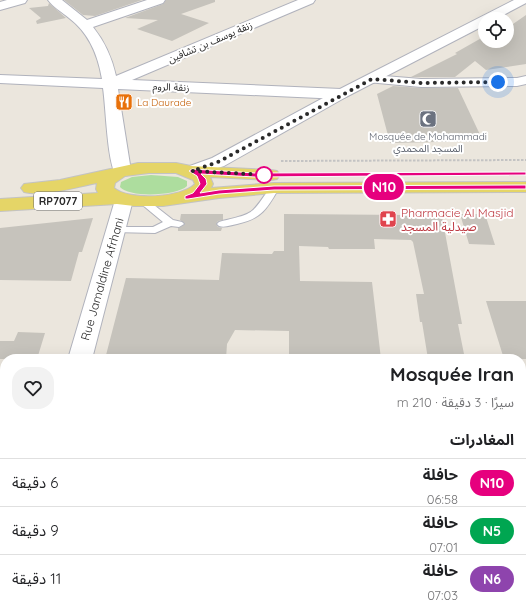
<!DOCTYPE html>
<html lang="ar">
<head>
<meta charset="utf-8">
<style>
	:root { --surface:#fff; --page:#f2f2f2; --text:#202124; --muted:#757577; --line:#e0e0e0 }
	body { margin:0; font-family:Quicksand,"Noto Sans Arabic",sans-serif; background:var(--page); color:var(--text); direction:rtl; height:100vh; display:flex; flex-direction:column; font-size:15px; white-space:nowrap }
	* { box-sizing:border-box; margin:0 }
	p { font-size:13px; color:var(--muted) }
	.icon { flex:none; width:22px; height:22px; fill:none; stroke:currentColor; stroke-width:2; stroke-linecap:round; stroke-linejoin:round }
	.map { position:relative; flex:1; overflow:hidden; direction:ltr }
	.panel { position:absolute; left:0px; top:354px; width:526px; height:256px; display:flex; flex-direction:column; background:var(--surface); border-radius:16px 16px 0 0; box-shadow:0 4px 16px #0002; direction:rtl }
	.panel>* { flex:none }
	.badge { padding:0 8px; border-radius:13px; font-size:14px; line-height:26px }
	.controls { position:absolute; left:478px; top:12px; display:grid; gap:8px }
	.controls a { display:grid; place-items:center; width:36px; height:36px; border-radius:50%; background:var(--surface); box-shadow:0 4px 16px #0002; font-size:20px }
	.you { position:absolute; width:20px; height:20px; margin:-10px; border:3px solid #fff; border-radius:50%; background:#1a73e8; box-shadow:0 0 0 6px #1a73e833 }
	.map>.badge { position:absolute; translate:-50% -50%; box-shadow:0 0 0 2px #fff }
	h2 { padding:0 12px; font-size:15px; line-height:36px }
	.round { display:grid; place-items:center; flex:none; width:42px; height:42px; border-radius:16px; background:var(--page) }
	.head { display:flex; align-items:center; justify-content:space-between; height:68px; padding:0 12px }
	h1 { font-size:19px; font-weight:800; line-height:30px }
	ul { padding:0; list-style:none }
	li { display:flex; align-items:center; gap:12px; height:48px; padding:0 12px; border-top:1px solid var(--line) }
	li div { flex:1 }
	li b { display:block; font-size:15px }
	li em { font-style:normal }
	li .badge { min-width:44px; font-weight:700; text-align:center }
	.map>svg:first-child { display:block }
</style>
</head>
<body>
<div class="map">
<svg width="526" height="610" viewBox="0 0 526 610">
	<rect width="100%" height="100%" fill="#ebe6dd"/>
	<path fill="#addd9e" d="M151,175L178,177L187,181V186C177,196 129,198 120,187L121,182L132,177Z"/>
	<path fill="#c6c3bc" d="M64,0H142L95,16L83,15Z
		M166,0H215V2L181,14L209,23L172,41L137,29L158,20L125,18L163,4Z
		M49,3L66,18L37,24L36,21L41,18L29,8L48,6Z
		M526,15V64L486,70L475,61L455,77H411L457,54L455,53L485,36V41H507V25L513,24Z
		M393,86L421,88H458L483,141L390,143L377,94Z
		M405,211H441L462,324H458L465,359H428L422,322H420L416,294H424L413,242L411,240L374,239L375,249H329L328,247L299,246L300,281L372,282L381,359H289V331L235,330L227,344L226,359H105L126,278L219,280L222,253L272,254L274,251H284V214L406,215Z
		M181,214H223V220L218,221L216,224L218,227L222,228L221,231H178V228L185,224L180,220Z
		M460,214H485L495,245L469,244Z
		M93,218L82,252H79L71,281L0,280V228Z
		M486,301H526V359H504Z
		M18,332L45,333L37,359H0V341H14Z"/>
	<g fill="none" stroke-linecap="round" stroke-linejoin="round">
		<defs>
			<path id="service" d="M274,185L279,188C267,209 261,219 237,224C231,225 225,228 219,226L217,224L219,222C254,213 250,217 271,186Z
				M142,197L145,198L173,220L182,222L184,224L179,227L171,226L155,233L113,232L111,230L116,227H153L163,222L139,202L137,200L139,198Z
				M5,524V552L0,554V525Z
				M39,605H55L54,610H38Z"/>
			<path id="minor" d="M7,0H27L25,3L0,10V2Z
				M48,0H62L87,20L147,0H165L163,3L93,27C105,42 112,58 116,76L298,0H315L313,3L132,80L341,89L346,91L349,94L346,97L341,99L118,89L131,171L128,175L122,176L116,175C107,162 106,107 103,88L0,83V75L102,79C98,55 89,33 69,18C62,12 53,7 48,0Z
				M372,75L421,79L517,78L526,76V84L517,86L421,87L367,82L365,79L367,76Z
				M124,194L131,196L133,200L92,359H68L115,200L117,196Z
				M0,384H5V402H0Z
				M521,387H526V405H521Z
				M4,594H5V605H31L30,610H0V603Z"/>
			<path id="tertiary" d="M514,0H526V3L496,19H485V25L346,97L224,166L193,176L187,175L184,171L187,167L212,158L336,91Z"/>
			<path id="primary" d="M138,163H176L191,166L271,170L277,171L280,175L277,179L271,180L210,177L213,184L211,188L274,183L526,182V192L274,193L219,198L163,206H134L117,204L0,211V199L98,193L96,189L97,183C76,187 44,197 24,192L21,188L24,184L60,180ZM149,173H176L193,180L195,184C182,198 129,201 114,188L115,183L125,176Z"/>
		</defs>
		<use href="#service" stroke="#b0b2bc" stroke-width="2"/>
		<use href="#minor" stroke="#b0b2bc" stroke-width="2"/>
		<use href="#tertiary" stroke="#b0b2bc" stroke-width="2"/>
		<use href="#primary" stroke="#c3c3c3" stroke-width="2"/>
		<path stroke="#c3c3c3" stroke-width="2" stroke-dasharray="2.5 1.5" stroke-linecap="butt" d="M281,161L526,160"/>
		<use href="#service" fill="#fff" fill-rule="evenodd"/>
		<use href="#minor" fill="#fff" fill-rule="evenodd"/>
		<use href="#tertiary" fill="#fff" fill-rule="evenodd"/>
		<use href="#primary" fill="#e5d567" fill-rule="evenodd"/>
	</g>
	<path fill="#e6007e" stroke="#fff" d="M192,169L255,173L526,172V175L255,177L201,174L206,179L207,184L200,193L219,190L274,186L526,185V189L274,190L219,194L188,199H185V196L193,193L200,184L197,176L189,171Z"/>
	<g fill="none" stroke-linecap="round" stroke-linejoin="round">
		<path stroke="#2a2a2a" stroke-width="4" stroke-dasharray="0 7.2" d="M264,175H268L192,171L218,162L372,79L422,83L498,82"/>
	</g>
	<defs>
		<symbol id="restaurant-square" viewBox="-11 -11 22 22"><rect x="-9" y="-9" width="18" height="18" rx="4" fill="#e8710a" stroke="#fff"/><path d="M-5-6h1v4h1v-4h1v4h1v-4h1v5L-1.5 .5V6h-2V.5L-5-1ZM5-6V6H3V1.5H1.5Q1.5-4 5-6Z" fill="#fff"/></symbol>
		<symbol id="mosque-square" viewBox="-11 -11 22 22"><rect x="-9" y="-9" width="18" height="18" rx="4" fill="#6b7280" stroke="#fff"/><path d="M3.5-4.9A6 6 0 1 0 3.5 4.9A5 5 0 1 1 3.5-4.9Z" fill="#fff"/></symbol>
		<symbol id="pharmacy-square" viewBox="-11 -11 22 22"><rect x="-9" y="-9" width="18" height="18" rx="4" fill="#e0444e" stroke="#fff"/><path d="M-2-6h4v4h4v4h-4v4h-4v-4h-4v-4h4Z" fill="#fff"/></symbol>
	</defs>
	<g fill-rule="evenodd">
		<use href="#restaurant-square" x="114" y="92" width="20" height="20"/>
		<use href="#mosque-square" x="418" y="109" width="20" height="20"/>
		<use href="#pharmacy-square" x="378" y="209" width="20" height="20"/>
	</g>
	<circle fill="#fff" stroke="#e6007e" stroke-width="2" cx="264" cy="175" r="8"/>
	<g text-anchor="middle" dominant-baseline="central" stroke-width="4" stroke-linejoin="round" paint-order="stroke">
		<g font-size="10" fill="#2a2a2a" stroke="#fff">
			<text transform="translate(210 42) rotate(-23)">زنقة يوسف بن تشافين</text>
			<text transform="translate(171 87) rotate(2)">زنقة الروم</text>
		</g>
		<g font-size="10" fill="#c56008" stroke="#fff" text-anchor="start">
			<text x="137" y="102">La Daurade</text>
		</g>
		<g font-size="10" fill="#5b616d" stroke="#fff">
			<text x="428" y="136">Mosquée de Mohammadi<tspan x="428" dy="12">المسجد المحمدي</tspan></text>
		</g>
		<rect fill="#fff" stroke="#6a6a6a" stroke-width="1" x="34" y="192" width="48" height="18" rx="3"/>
		<g font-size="11" font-weight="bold" fill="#2a2a2a">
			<text x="58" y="201">RP7077</text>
		</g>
		<g font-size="12" fill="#be3a42" stroke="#fff" text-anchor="start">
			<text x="401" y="212">Pharmacie Al Masjid<tspan x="401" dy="14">صيدلية المسجد</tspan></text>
		</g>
		<g font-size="12" fill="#2a2a2a" stroke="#fff">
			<text transform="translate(102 279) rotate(-74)">Rue Jamaldine Afrhani</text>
		</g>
	</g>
</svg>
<div class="controls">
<a><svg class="icon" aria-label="locate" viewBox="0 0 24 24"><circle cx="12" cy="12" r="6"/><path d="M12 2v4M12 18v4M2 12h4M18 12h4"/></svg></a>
</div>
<div class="you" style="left:498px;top:82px"></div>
<b class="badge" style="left:384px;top:187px;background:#e6007e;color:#fff">N10</b>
<section class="panel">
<div class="head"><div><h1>Mosquée Iran</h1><p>سيرًا · 3 دقيقة · 210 m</p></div><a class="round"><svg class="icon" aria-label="heart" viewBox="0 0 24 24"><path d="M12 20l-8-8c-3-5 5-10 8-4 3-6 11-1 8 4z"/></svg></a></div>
<h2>المغادرات</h2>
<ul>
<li><span class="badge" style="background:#e6007e;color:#fff">N10</span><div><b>حافلة</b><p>06:58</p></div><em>6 دقيقة</em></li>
<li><span class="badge" style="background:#00a651;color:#fff">N5</span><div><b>حافلة</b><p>07:01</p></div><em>9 دقيقة</em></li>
<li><span class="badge" style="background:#8e44ad;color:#fff">N6</span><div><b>حافلة</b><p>07:03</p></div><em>11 دقيقة</em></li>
</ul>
</section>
</div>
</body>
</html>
